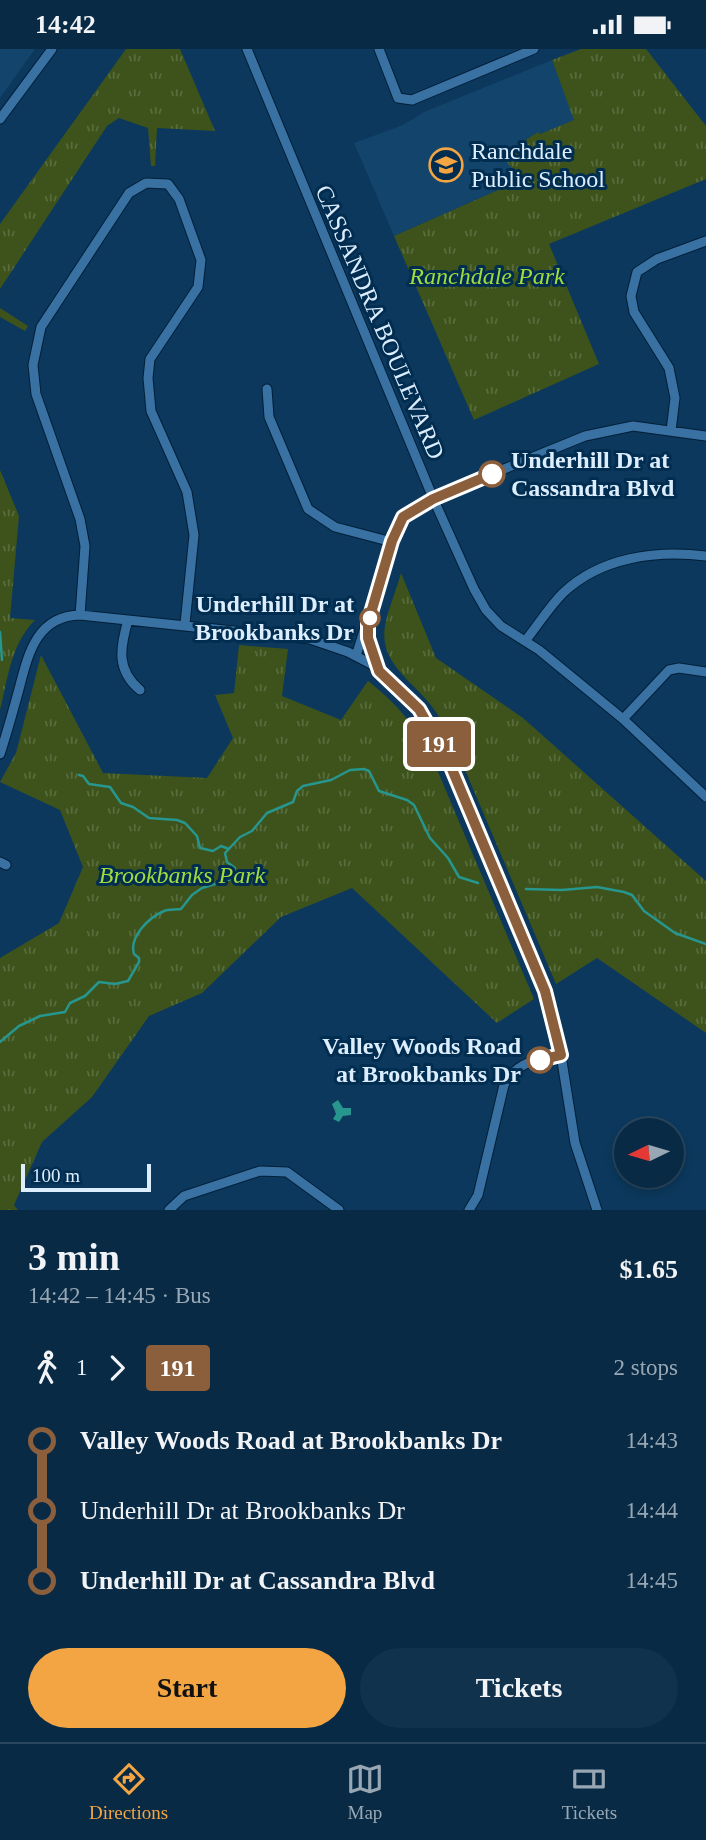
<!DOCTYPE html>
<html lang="en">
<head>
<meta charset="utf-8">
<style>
	:root { --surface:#082a45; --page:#11324c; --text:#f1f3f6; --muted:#98a7b3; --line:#29465e; --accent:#f3a443 }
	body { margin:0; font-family:Georgia,serif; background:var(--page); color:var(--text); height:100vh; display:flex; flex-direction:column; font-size:26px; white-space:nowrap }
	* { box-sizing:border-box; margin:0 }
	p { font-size:23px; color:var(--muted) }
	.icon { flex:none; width:38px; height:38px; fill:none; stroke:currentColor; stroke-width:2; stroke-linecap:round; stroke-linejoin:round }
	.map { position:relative; height:1161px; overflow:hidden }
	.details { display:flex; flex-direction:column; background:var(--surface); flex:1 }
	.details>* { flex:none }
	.badge { padding:0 14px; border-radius:5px; font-size:24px; line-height:46px }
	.needle { width:46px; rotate:265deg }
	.controls { position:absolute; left:614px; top:1069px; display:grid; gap:14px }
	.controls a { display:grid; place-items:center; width:70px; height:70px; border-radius:50%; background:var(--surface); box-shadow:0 4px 10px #0003,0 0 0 2px var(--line); font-size:35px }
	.scale { position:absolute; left:21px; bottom:18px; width:130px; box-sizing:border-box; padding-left:7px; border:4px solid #dcedfe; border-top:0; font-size:19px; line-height:24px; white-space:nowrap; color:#dcedfe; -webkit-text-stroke:5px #002d50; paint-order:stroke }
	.map>.badge { position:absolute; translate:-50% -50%; box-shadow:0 0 0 4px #fff }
	.legs { display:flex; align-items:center; gap:10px; height:77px; padding:0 28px; font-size:23px }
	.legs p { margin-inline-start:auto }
	.summary { display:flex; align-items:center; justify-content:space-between; height:119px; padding:0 28px }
	h1 { font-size:38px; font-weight:800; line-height:52px }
	.cta { display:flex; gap:14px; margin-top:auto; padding:14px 28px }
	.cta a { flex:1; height:80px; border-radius:42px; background:var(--accent); color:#111; font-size:28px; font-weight:800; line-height:80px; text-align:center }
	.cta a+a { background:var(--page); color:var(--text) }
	ul { padding:0 28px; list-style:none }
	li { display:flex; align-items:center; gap:24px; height:70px; font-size:26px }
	li i { display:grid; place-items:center; width:10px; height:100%; margin:0 9px; background:currentColor }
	li i::after { content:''; width:18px; height:18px; margin:-9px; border:5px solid; border-radius:50%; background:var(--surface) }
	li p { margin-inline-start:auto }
	li:first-child i { background:linear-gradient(#0000 50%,currentColor 0) }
	li:last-child i { background:linear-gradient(currentColor 50%,#0000 0) }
	.status { display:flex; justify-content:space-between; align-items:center; height:49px; padding:0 35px; background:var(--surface); direction:ltr }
	.status svg { height:19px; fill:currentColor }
	.menu { display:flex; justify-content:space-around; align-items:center; height:98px; border-top:2px solid var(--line); background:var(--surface); font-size:19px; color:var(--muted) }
	.menu a { display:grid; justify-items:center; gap:4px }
	.menu .selected { color:var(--accent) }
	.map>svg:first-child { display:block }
</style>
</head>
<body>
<div class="status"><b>14:42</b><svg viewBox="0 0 49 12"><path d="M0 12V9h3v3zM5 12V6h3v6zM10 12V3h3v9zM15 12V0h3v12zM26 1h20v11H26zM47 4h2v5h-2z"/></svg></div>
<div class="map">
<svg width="706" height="1161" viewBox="0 0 706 1161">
	<defs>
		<pattern id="park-tufts" width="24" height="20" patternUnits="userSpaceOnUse" patternTransform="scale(1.75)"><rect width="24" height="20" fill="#3d531b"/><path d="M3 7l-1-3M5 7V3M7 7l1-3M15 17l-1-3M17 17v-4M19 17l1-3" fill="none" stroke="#586c3d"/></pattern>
		<pattern id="water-ripples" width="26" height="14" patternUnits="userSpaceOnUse" patternTransform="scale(1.75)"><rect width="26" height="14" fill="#27968e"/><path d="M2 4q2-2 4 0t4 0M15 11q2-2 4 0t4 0" fill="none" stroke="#307a77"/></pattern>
	</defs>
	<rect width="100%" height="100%" fill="#0b385c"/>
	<path fill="#12446c" d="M0,0H35L0,49Z
		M552,11L575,71L540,85L546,99L505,138L394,187L354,94L403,76L424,63Z"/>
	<path fill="url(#park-tufts)" d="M126,0H180L215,82L157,79L155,117H151L148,79L119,69L107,77L0,240V175Z
		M581,0H646L706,77V130L549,195L599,315L474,371L394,187L505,138L517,126L502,106L538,83L540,85L574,71L552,11Z
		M0,259L28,277L25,282L0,268Z
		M0,421L19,467L10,569L35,571C11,595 8,629 0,661Z
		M401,524L436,609L523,669L706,832V984L597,909L556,935L451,688C445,677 438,665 430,655C411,631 379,613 385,577C388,560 396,542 401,524Z
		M239,596L288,600L282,647L341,671L368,632C397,654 417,679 433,711L534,950L497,974L352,839L281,868L202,944L149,967L92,1048L42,1093L14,1156L18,1161H0V909L59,874L83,818L60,761L0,733L16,704L41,606L103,724L207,729L233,689L215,646L234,644Z"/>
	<path fill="url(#water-ripples)" d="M338,1051L343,1059H351V1066L343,1067L339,1073L333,1070L336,1065L332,1055Z"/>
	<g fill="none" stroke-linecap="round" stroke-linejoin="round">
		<path stroke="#27968e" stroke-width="2.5" d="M0,583L2,611
			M79,726L83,727L89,735L110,738L121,754L133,758L149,769L177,771L185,774L197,787L200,799L213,802L221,797L229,800
			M526,840L562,841L597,838L624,843L632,846L644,862L675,884L706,895
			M0,993L19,977L40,967L65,963L70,954L85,947L99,933L115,935L128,932L139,913V909L134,905C129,888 148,869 164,862C169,860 175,861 181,860L192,846L202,839L234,829L235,819L227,813L225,804L240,788L252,782L267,764L293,753L297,742L303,737L331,731L350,721L364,720L369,722L379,742L407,751L414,756L430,789L448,809L459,828L478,834"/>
		<defs>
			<path id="minor" d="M247,0L433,449L474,540L486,561L501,577L539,601L623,670L706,748
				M379,0L398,49L412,51L534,0
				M0,70L52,0
				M267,340L269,368L308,460L335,478L392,493
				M671,382L675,349L669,319L634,263L631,247L637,223L657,210L706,192
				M80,566L85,497L80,470L36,345L33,316L41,278L129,144L146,134L168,135L179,150L201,211L198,238L150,310L148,329L151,362L187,443L194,486L185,575
				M128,571C120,599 116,621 140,641
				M368,580L371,603L379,620
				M526,591C538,576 549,558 563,544C601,508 656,501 706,507
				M356,607L392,493L403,468L433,449L585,387L633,377L706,387
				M623,670L669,621L679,619L706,623
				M0,705C7,684 13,662 19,640C28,606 36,567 80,566L310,590L348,603L371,615L419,660L449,713L545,942L561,1006L575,1094L597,1161
				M0,813L6,816
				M169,1161L184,1147L260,1122L287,1123L339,1161
				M469,1161L478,1146L504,1036C518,1012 535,1011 561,1006"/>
		</defs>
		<use href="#minor" stroke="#021f37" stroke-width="11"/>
		<use href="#minor" stroke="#3971a3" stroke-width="9"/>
	</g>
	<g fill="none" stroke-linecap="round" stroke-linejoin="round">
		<defs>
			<path id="line-1" d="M492,425L433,450L403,468L392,492L368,574V589L379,622L419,660L449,713L545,942L561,1006L540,1011"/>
		</defs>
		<use href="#line-1" stroke="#fff" stroke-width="16"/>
		<use href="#line-1" stroke="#8b5e3c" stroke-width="10"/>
	</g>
	<defs>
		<symbol id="school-ring" viewBox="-11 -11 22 22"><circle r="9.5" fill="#002d50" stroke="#f3a443" stroke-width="1.5"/><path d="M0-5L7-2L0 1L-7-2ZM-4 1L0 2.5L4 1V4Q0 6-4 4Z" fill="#f3a443"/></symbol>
	</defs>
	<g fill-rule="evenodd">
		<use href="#school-ring" x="427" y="97" width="38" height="38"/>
	</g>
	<g fill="#fff" stroke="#8b5e3c" stroke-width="3.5">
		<circle cx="492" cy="425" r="12"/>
		<circle cx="370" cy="569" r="9"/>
		<circle cx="540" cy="1011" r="12"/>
	</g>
	<g text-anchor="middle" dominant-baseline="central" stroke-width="6" stroke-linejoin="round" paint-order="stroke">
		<g font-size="24" fill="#dcedfe" stroke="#002d50" text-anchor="start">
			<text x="471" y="102">Ranchdale<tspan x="471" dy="28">Public School</tspan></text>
		</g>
		<g font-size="24" font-style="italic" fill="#a1db3d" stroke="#002d50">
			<text x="487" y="227">Ranchdale Park</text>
			<text x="182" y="826">Brookbanks Park</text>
		</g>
		<g font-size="24" fill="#dcedfe" stroke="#002d50">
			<text transform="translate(380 273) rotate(67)">CASSANDRA BOULEVARD</text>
		</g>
		<g font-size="24" font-weight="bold" fill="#dcedfe" stroke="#002d50" text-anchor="end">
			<text x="511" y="411" text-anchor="start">Underhill Dr at<tspan x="511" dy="28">Cassandra Blvd</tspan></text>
			<text x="354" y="555">Underhill Dr at<tspan x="354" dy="28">Brookbanks Dr</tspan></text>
			<text x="521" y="997">Valley Woods Road<tspan x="521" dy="28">at Brookbanks Dr</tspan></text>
		</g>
	</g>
</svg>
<div class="controls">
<a><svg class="needle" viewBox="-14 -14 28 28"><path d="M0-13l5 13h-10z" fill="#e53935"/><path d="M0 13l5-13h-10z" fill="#98a7b3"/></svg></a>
</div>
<div class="scale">100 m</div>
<b class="badge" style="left:439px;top:695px;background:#8b5e3c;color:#fff">191</b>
</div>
<section class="details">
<div class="summary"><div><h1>3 min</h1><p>14:42 – 14:45 · Bus</p></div><b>$1.65</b></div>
<div class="legs"><svg class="icon" aria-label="walk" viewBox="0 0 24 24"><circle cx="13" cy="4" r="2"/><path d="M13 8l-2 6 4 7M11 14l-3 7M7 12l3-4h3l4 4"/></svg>1<svg class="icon" aria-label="forward" viewBox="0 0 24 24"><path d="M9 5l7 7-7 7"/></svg><b class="badge" style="background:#8b5e3c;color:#fff">191</b><p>2 stops</p></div>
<ul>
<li><i style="color:#8b5e3c"></i><b>Valley Woods Road at Brookbanks Dr</b><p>14:43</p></li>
<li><i style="color:#8b5e3c"></i><span>Underhill Dr at Brookbanks Dr</span><p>14:44</p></li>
<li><i style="color:#8b5e3c"></i><b>Underhill Dr at Cassandra Blvd</b><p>14:45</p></li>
</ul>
<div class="cta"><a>Start</a><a>Tickets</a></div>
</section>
<nav class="menu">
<a class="selected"><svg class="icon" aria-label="directions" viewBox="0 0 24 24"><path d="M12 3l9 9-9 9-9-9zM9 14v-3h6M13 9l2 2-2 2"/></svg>Directions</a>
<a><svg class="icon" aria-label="map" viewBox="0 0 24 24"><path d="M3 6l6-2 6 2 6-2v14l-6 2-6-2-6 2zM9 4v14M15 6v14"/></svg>Map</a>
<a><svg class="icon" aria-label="tickets" viewBox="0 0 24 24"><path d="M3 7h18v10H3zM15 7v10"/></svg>Tickets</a>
</nav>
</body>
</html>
